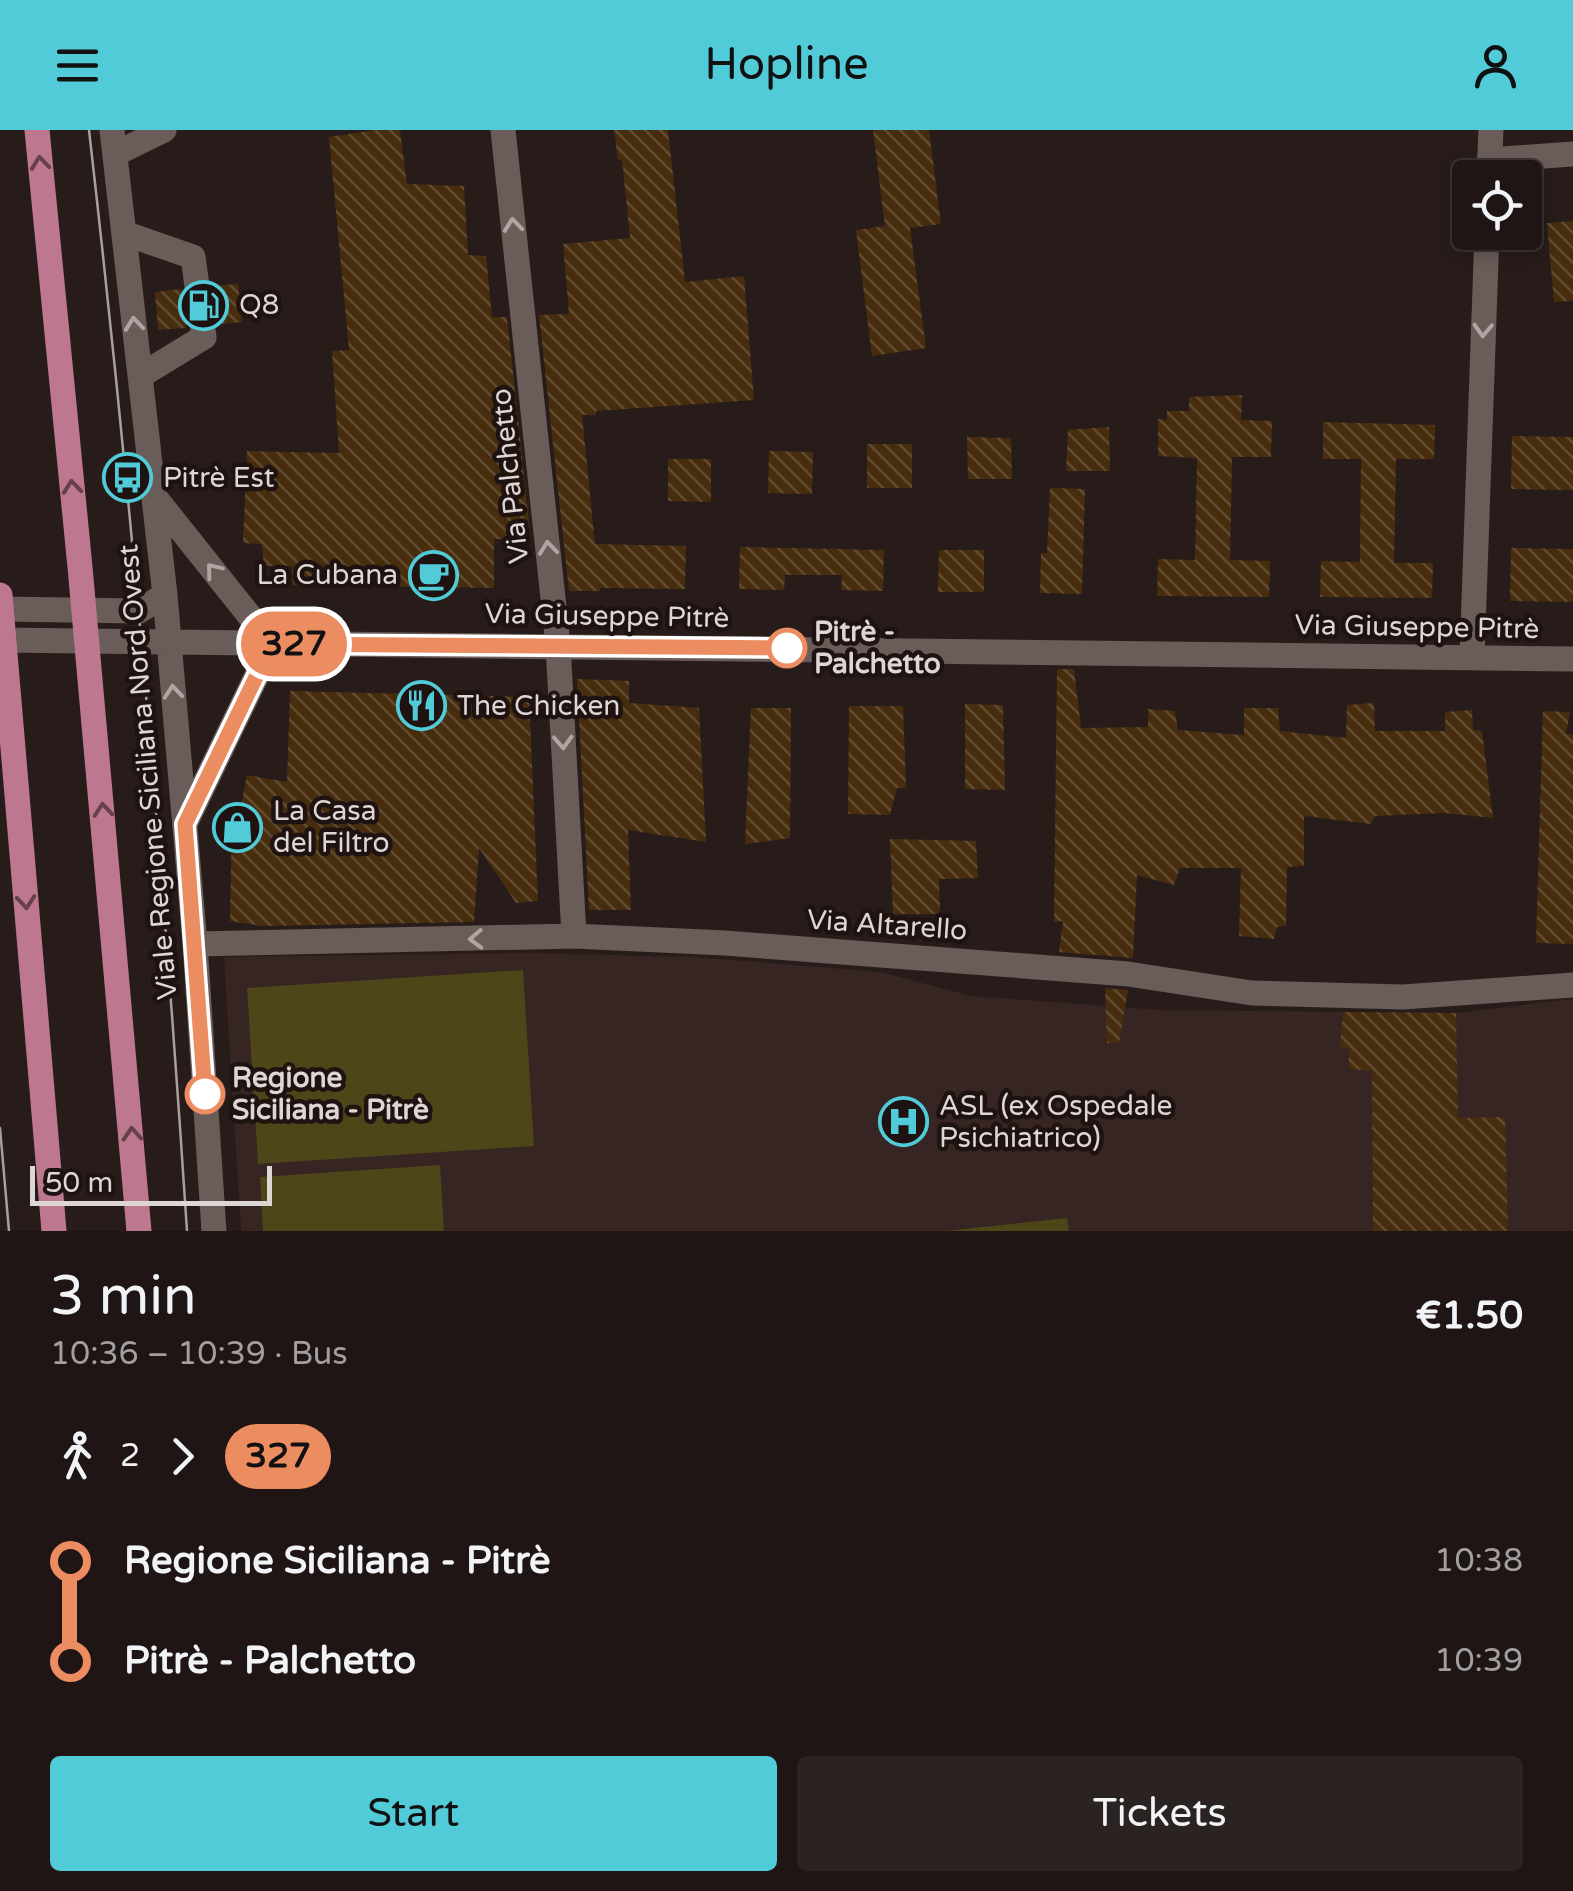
<!DOCTYPE html>
<html lang="en">
<head>
<meta charset="utf-8">
<style>
	:root { --surface:#1e1514; --page:#2b2222; --text:#f1f3f6; --muted:#a19fa0; --line:#3c3434; --accent:#52cbd9 }
	body { margin:0; font-family:"Varela Round",sans-serif; background:var(--page); color:var(--text); height:100vh; display:flex; flex-direction:column; font-size:38px; white-space:nowrap }
	* { box-sizing:border-box; margin:0 }
	p { font-size:32px; color:var(--muted) }
	.icon { flex:none; width:55px; height:55px; fill:none; stroke:currentColor; stroke-width:2; stroke-linecap:round; stroke-linejoin:round }
	.map { position:relative; height:1101px; overflow:hidden }
	.drawer { display:flex; flex-direction:column; background:var(--surface); flex:1 }
	.drawer>* { flex:none }
	.badge { padding:0 20px; border-radius:32px; font-size:35px; line-height:65px }
	.fabs { position:absolute; left:1452px; top:30px; display:grid; gap:20px }
	.fabs a { display:grid; place-items:center; width:90px; height:90px; border-radius:10px; background:var(--surface); box-shadow:0 5px 15px #0003,0 0 0 2px var(--line); font-size:50px }
	.scale { position:absolute; left:30px; bottom:25px; width:242px; box-sizing:border-box; padding-left:10px; border:5px solid #ded6d4; border-top:0; font-size:28px; line-height:35px; white-space:nowrap; color:#ded6d4; -webkit-text-stroke:8px #1e1311; paint-order:stroke }
	.map>.badge { position:absolute; translate:-50% -50%; box-shadow:0 0 0 5px #fff }
	.legs { display:flex; align-items:center; gap:15px; height:110px; padding:0 50px; font-size:32px }
	.legs p { margin-inline-start:auto }
	.head { display:flex; align-items:center; justify-content:space-between; height:170px; padding:0 50px }
	h1 { font-size:55px; font-weight:600; line-height:75px }
	.action { display:flex; gap:20px; margin-top:auto; padding:20px 50px }
	.action a { flex:1; height:115px; border-radius:10px; background:var(--accent); color:#111; font-size:40px; font-weight:600; line-height:115px; text-align:center }
	.action a+a { background:var(--page); color:var(--text) }
	ul { padding:0 50px; list-style:none }
	li { display:flex; align-items:center; gap:35px; height:100px; font-size:38px }
	li i { display:grid; place-items:center; width:15px; height:100%; margin:0 12px; background:currentColor }
	li i::after { content:''; width:25px; height:25px; margin:-12px; border:8px solid; border-radius:50%; background:var(--surface) }
	li p { margin-inline-start:auto }
	li:first-child i { background:linear-gradient(#0000 50%,currentColor 0) }
	li:last-child i { background:linear-gradient(currentColor 50%,#0000 0) }
	header { display:flex; justify-content:space-between; align-items:center; height:130px; padding:0 50px; background:var(--accent); color:#111; font-size:45px; font-weight:600 }
	.map>svg:first-child { display:block }
</style>
</head>
<body>
<header><svg class="icon" aria-label="menu" viewBox="0 0 24 24"><path d="M4 6h16M4 12h16M4 18h16"/></svg>Hopline<svg class="icon" aria-label="person" viewBox="0 0 24 24"><circle cx="12" cy="8" r="4"/><path d="M4 21q1-7 8-7t8 7"/></svg></header>
<div class="map">
<svg width="1573" height="1101" viewBox="0 0 1573 1101">
	<defs>
		<pattern id="building-back-hatch" width="6" height="6" patternUnits="userSpaceOnUse" patternTransform="scale(2.5)"><rect width="6" height="6" fill="#472d0e"/><path d="M-1 5l2 2M0 0l6 6M5-1l2 2" fill="none" stroke="#614b30"/></pattern>
	</defs>
	<rect width="100%" height="100%" fill="#281c1a"/>
	<path fill="#362522" d="M528,823L695,827L881,842L971,866L1160,880L1456,883L1573,869V1101H241L224,827Z"/>
	<path fill="#4c4619" d="M523,840L534,1016L258,1034L247,858Z
		M440,1035L444,1101H263L260,1047Z
		M1067,1088L1069,1101H946Z"/>
	<path fill="url(#building-back-hatch)" d="M375,0H400L407,54L464,56L468,125L486,126L492,187H507L530,402L509,403V409H494V458L292,455V436H264L262,414L243,413L247,321L339,323L332,221L349,220L329,7Z
		M614,0H668L685,152L744,146L754,270L596,281V285H582L595,414L686,416L685,459L600,458V461H569L539,185L569,184L563,114L630,108L622,29L618,30Z
		M873,0H929L941,94L910,98L926,218L872,226L856,100L885,96Z
		M1573,91V171L1554,172L1547,93Z
		M238,154L242,192L219,194L213,156Z
		M181,159L186,198L158,200L155,162Z
		M1242,265L1241,290L1272,291L1271,327H1232L1230,430L1270,431L1269,467L1157,466L1158,429L1195,430L1197,328L1158,326V289L1167,290V281H1189V267Z
		M1323,292L1435,295L1434,329H1396L1394,433H1433L1432,468L1320,467L1321,431L1360,432L1361,329H1323Z
		M1109,297L1110,341H1066L1068,300Z
		M1512,306L1573,307V360L1511,359Z
		M967,307L1011,308L1012,349H968Z
		M867,314H912V358H867Z
		M769,321L813,322L812,364L768,363Z
		M668,329H711V372L668,371Z
		M1050,358L1085,359L1082,464L1040,463L1041,423H1047Z
		M740,417L884,420L883,461L841,460L842,445H785L784,460L739,459Z
		M1511,418L1573,419V472L1510,471Z
		M939,420H984V462H938Z
		M1057,539H1074L1081,598L1148,597V579L1175,581L1178,600L1244,605V578H1278L1280,601L1346,608L1347,575L1374,573L1375,601H1445V582L1472,580L1473,600L1482,601L1493,688L1445,683L1375,686L1371,694L1304,686V736L1287,737L1286,796L1277,797L1274,809L1239,806L1241,738H1180L1174,755L1137,745L1133,828L1059,822L1063,791L1054,792Z
		M577,549L629,551V573L699,578L706,712L628,700L631,780H589Z
		M290,561L529,567L538,771L516,773L479,718L474,792L262,796L230,791L232,684L240,681L247,645L287,652Z
		M965,574L1003,575L1005,660L965,659Z
		M849,576H903L906,658H897L890,685L848,684Z
		M751,578H791L790,708L745,714Z
		M1543,581L1570,582L1566,604H1573V814L1536,813Z
		M890,709L976,711L978,748L939,749L940,784H893Z
		M1105,858L1128,860L1119,913H1107Z
		M1343,882L1456,883L1458,988L1505,987L1508,1101H1373L1372,941L1349,939V918L1340,917Z"/>
	<g fill="none" stroke-linecap="round" stroke-linejoin="round">
		<path stroke="#6a5c59" stroke-width="25" d="M112,0L165,465L195,814L214,1101
			M503,0L558,515L574,806
			M115,24L164,0
			M1489,30L1573,24
			M1489,45L1491,0
			M124,103L193,127L204,207L140,246
			M154,366L272,514
			M0,479L139,481L165,465
			M0,510L1573,529
			M1472,527L1487,102
			M185,694L272,514
			M195,814L574,806L725,813L1128,844L1252,863L1403,867L1573,855"/>
		<path stroke="#bd788f" stroke-width="25" d="M37,0L80,437L139,1101
			M0,465L54,1101"/>
		<path stroke="#a9a09e" stroke-width="2.5" d="M89,0C131,366 163,733 187,1101
			M0,998L9,1101"/>
	</g>
	<defs><path id="oneway-chevron" d="M-2-3.5L2.5 0L-2 3.5" fill="none" stroke-width="1.6" stroke-linecap="round" stroke-linejoin="round" transform="scale(2.5)"/></defs>
	<g stroke="#66404a">
		<use href="#oneway-chevron" transform="translate(40 33) rotate(-96)"/>
		<use href="#oneway-chevron" transform="translate(72 357) rotate(-96)"/>
		<use href="#oneway-chevron" transform="translate(103 680) rotate(-95)"/>
		<use href="#oneway-chevron" transform="translate(26 772) rotate(85)"/>
		<use href="#oneway-chevron" transform="translate(132 1004) rotate(-94)"/>
	</g>
	<g stroke="#b0a5a3">
		<use href="#oneway-chevron" transform="translate(513 95) rotate(-96)"/>
		<use href="#oneway-chevron" transform="translate(134 194) rotate(-96)"/>
		<use href="#oneway-chevron" transform="translate(1483 200) rotate(92)"/>
		<use href="#oneway-chevron" transform="translate(548 418) rotate(-96)"/>
		<use href="#oneway-chevron" transform="translate(213 440) rotate(-129)"/>
		<use href="#oneway-chevron" transform="translate(173 562) rotate(-95)"/>
		<use href="#oneway-chevron" transform="translate(563 612) rotate(87)"/>
		<use href="#oneway-chevron" transform="translate(476 809) rotate(178)"/>
	</g>
	<g fill="none" stroke-linecap="round" stroke-linejoin="round">
		<defs>
			<path id="line-1" d="M205,964L185,694L272,514L787,518"/>
		</defs>
		<use href="#line-1" stroke="#fff" stroke-width="22"/>
		<use href="#line-1" stroke="#ec8c61" stroke-width="15"/>
	</g>
	<defs>
		<symbol id="fuel-ring" viewBox="-11 -11 22 22"><circle r="9.5" fill="#1e1311" stroke="#52cbd9" stroke-width="1.5"/><path d="M-5.5-6h7V0h2V4h1.3V-2.5L3-4.5l.8-.8L6-3V5H2.5V1h-1V6h-7ZM-4.2-4.7v3.2H.2V-4.7Z" fill="#52cbd9"/></symbol>
		<symbol id="bus-ring" viewBox="-11 -11 22 22"><circle r="9.5" fill="#1e1311" stroke="#52cbd9" stroke-width="1.5"/><path d="M-5-6H5V4H4V6H2V4H-2V6H-4V4H-5ZM-3.5-4V0h7V-4ZM-3.5 1.2v1.5H-2V1.2ZM2 1.2v1.5H3.5V1.2Z" fill="#52cbd9"/></symbol>
		<symbol id="cafe-ring" viewBox="-11 -11 22 22"><circle r="9.5" fill="#1e1311" stroke="#52cbd9" stroke-width="1.5"/><path d="M-5.5-4.5H6V0H3Q3 3.5 0 3.5H-2.5Q-5.5 3.5-5.5 0ZM3-3.2v2h1.7v-2ZM-6 4.5H4V6H-6Z" fill="#52cbd9"/></symbol>
		<symbol id="restaurant-ring" viewBox="-11 -11 22 22"><circle r="9.5" fill="#1e1311" stroke="#52cbd9" stroke-width="1.5"/><path d="M-5-6h1v4h1v-4h1v4h1v-4h1v5L-1.5 .5V6h-2V.5L-5-1ZM5-6V6H3V1.5H1.5Q1.5-4 5-6Z" fill="#52cbd9"/></symbol>
		<symbol id="shop-ring" viewBox="-11 -11 22 22"><circle r="9.5" fill="#1e1311" stroke="#52cbd9" stroke-width="1.5"/><path d="M-5-2.5h2.3a2.7 3.5 0 0 1 5.4 0H5L5.5 6h-11ZM-1.5-2.5h3a1.5 2.3 0 0 0-3 0Z" fill="#52cbd9"/></symbol>
		<symbol id="hospital-ring" viewBox="-11 -11 22 22"><circle r="9.5" fill="#1e1311" stroke="#52cbd9" stroke-width="1.5"/><path d="M-5-5h3v3.5h4V-5h3V5h-3V1.5h-4V5h-3Z" fill="#52cbd9"/></symbol>
	</defs>
	<g fill-rule="evenodd">
		<use href="#fuel-ring" x="176" y="148" width="55" height="55"/>
		<use href="#bus-ring" x="100" y="320" width="55" height="55"/>
		<use href="#cafe-ring" x="406" y="418" width="55" height="55"/>
		<use href="#restaurant-ring" x="394" y="548" width="55" height="55"/>
		<use href="#shop-ring" x="210" y="670" width="55" height="55"/>
		<use href="#hospital-ring" x="876" y="964" width="55" height="55"/>
	</g>
	<g fill="#fff" stroke="#ec8c61" stroke-width="5">
		<circle cx="787" cy="518" r="18"/>
		<circle cx="205" cy="964" r="18"/>
	</g>
	<g text-anchor="middle" dominant-baseline="central" stroke-width="9" stroke-linejoin="round" paint-order="stroke">
		<g font-size="28" fill="#ded6d4" stroke="#1e1311" text-anchor="start">
			<text x="239" y="175">Q8</text>
			<text x="163" y="348">Pitrè Est</text>
			<text x="398" y="445" text-anchor="end">La Cubana</text>
			<text x="457" y="576">The Chicken</text>
			<text x="273" y="681">La Casa<tspan x="273" dy="32">del Filtro</tspan></text>
			<text x="939" y="976">ASL (ex Ospedale<tspan x="939" dy="32">Psichiatrico)</tspan></text>
		</g>
		<g font-size="28" fill="#ded6d4" stroke="#1e1311">
			<text transform="translate(510 346) rotate(-96)">Via Palchetto</text>
			<text transform="translate(607 486) rotate(1)">Via Giuseppe Pitrè</text>
			<text transform="translate(1417 497) rotate(1)">Via Giuseppe Pitrè</text>
			<text transform="translate(148 642) rotate(-95)">Viale Regione Siciliana Nord Ovest</text>
			<text transform="translate(887 795) rotate(4)">Via Altarello</text>
		</g>
		<g font-size="28" font-weight="bold" fill="#ded6d4" stroke="#1e1311" text-anchor="start">
			<text x="814" y="502">Pitrè -<tspan x="814" dy="32">Palchetto</tspan></text>
			<text x="232" y="948">Regione<tspan x="232" dy="32">Siciliana - Pitrè</tspan></text>
		</g>
	</g>
</svg>
<div class="fabs">
<a><svg class="icon" aria-label="locate" viewBox="0 0 24 24"><circle cx="12" cy="12" r="6"/><path d="M12 2v4M12 18v4M2 12h4M18 12h4"/></svg></a>
</div>
<div class="scale">50 m</div>
<b class="badge" style="left:294px;top:514px;background:#ec8c61;color:#111">327</b>
</div>
<section class="drawer">
<div class="head"><div><h1>3 min</h1><p>10:36 – 10:39 · Bus</p></div><b>€1.50</b></div>
<div class="legs"><svg class="icon" aria-label="walk" viewBox="0 0 24 24"><circle cx="13" cy="4" r="2"/><path d="M13 8l-2 6 4 7M11 14l-3 7M7 12l3-4h3l4 4"/></svg>2<svg class="icon" aria-label="forward" viewBox="0 0 24 24"><path d="M9 5l7 7-7 7"/></svg><b class="badge" style="background:#ec8c61;color:#111">327</b></div>
<ul>
<li><i style="color:#ec8c61"></i><b>Regione Siciliana - Pitrè</b><p>10:38</p></li>
<li><i style="color:#ec8c61"></i><b>Pitrè - Palchetto</b><p>10:39</p></li>
</ul>
<div class="action"><a>Start</a><a>Tickets</a></div>
</section>
</body>
</html>
